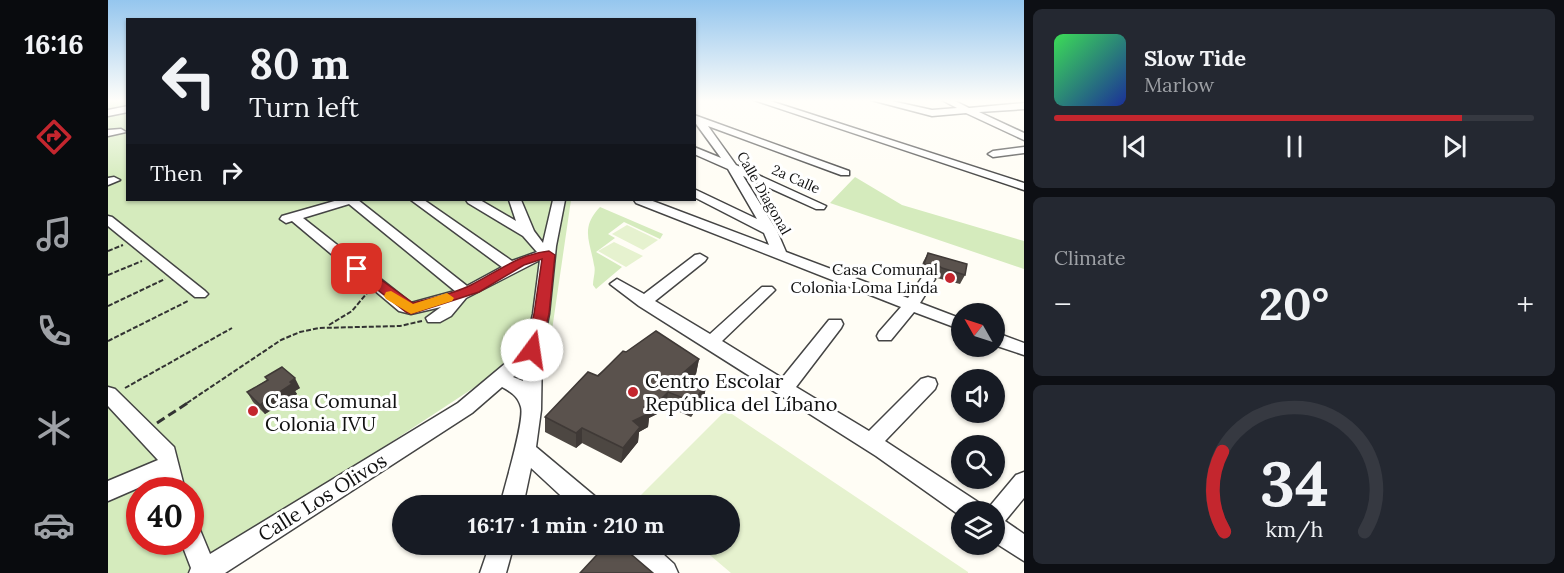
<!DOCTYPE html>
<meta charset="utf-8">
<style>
:root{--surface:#171b24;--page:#242831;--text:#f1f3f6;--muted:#9ea1a6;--line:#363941;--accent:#c4262e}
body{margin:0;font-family:Lora,serif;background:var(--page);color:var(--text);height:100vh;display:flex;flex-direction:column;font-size:22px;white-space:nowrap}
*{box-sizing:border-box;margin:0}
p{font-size:20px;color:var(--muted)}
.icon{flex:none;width:33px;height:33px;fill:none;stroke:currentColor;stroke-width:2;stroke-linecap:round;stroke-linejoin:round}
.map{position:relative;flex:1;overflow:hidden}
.drawer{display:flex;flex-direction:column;gap:9px;padding:9px;background:#0d0f14;width:540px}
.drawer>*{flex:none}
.guide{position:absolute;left:18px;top:18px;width:570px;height:183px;border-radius:0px;box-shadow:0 2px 4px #0004;background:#171b24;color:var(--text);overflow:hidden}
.needle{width:39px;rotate:309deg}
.buttons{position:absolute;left:843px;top:303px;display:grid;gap:12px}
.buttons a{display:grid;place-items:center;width:54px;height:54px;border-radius:50%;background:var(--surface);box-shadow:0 2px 4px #0004;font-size:30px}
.speed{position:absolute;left:18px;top:477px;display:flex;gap:12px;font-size:30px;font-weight:700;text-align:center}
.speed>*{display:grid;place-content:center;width:78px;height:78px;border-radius:50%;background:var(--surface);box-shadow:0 2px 4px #0004;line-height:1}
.speed .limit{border:9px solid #d22;background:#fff;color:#111}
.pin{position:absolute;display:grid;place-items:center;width:51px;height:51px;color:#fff;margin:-26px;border-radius:12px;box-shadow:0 3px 9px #0006}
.me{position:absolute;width:66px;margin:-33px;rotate:14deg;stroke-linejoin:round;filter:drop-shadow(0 0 4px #0008)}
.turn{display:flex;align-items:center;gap:21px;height:126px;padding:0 24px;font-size:27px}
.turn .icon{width:78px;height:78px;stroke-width:2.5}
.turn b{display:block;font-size:42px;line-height:51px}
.then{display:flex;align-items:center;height:57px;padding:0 24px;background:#0003;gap:12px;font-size:22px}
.big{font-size:45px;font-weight:700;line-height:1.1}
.drawer .widget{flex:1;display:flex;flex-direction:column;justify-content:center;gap:9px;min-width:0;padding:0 21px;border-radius:9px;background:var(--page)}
.drawer .dial{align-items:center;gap:0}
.dial svg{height:156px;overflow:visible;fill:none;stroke:var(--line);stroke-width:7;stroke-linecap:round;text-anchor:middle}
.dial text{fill:var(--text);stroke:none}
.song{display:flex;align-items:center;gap:18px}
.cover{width:72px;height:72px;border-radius:9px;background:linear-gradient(135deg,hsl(130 70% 55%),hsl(230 70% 35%))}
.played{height:6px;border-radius:3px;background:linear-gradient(90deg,var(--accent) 85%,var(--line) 85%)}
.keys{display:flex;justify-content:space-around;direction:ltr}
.heat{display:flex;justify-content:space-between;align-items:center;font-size:33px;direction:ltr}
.trip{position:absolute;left:284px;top:495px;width:348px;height:60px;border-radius:30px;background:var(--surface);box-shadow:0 2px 4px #0004;font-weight:700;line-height:60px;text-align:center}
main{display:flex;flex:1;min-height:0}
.menu{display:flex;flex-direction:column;width:108px;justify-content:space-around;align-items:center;background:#090b0e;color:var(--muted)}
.menu .icon{width:42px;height:42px}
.menu .on{color:var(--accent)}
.menu b{font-size:27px;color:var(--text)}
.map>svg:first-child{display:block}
.green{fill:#d5ebbd;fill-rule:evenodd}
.pitch{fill:#e6f2cf}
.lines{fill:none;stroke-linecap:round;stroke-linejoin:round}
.minor-casing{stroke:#444;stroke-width:3}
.path-far1{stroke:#333;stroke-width:2;stroke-dasharray:5 2;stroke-linecap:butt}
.path{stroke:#333;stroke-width:3;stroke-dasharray:9 4.5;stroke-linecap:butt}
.minor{fill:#fff;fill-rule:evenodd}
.wall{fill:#4d4742}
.shaded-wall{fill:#3f3936}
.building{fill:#5a524d;stroke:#3f3936;stroke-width:1.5}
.route{fill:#c4262e;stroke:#7f191e;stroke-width:1.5}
.slow{fill:#f59e0b}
.poi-dot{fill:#c4262e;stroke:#fff;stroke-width:2}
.labels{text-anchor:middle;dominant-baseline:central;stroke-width:6;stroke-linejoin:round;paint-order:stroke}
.far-street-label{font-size:14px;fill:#111;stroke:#fff}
.poi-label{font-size:16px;fill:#111;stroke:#fff;text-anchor:end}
.near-poi-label{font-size:20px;fill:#111;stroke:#fff;text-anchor:start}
.near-street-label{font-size:20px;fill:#111;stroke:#fff}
</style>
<main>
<nav class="menu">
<b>16:16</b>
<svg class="icon on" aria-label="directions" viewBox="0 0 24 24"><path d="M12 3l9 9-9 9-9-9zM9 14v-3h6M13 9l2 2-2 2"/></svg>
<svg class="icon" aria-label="music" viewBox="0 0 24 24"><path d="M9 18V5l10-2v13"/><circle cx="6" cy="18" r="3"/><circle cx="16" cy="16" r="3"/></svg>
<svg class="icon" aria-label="phone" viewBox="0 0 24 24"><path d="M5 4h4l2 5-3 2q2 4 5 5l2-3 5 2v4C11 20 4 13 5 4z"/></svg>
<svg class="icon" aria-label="climate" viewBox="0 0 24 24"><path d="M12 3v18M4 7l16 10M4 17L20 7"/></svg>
<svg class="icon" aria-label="car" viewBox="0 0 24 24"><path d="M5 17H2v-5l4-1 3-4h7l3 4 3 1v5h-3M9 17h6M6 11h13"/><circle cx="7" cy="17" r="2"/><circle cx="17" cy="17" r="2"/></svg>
</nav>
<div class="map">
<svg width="916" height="573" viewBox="0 0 916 573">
<rect width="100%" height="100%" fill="#fffdf5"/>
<g class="green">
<path d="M0,100H19L20,200H463L443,337L84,573H0ZM32,490H82V542H32Z"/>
<path d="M747,177L794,205L916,241V269L722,203Z"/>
<path d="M492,207L555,234L552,239L516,222L500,234L507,238L488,252L514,267L488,289L485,285C485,278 488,271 486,265C482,241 472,228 492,207Z"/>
</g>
<g class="pitch">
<path d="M519,225L550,240L535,250L504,234Z"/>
<path d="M506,242L535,256L518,267L490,251Z"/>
<path d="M618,410L860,572V573H623L590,545L621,544V506L545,505L533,495Z"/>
</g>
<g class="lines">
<defs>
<g id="minor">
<path d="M646,100H659L916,183V190Z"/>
<path d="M763,100H779L824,110L849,108L834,100H845L861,108L916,103V109L871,112L916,133V140L858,113L824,116Z"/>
<path d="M20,106V112L0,116V110Z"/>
<path d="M586,115L741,171V175H733L600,126L628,165L718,206L716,209H708L635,176L669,231L678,252L800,298L815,276H825L827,279L812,303L854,319V330L806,312L783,340H771L769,336L771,332L793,307L528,203L526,200H542L661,245L656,233L586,197V189L649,219L620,169L586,154V147L613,158L586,121Z"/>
<path d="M0,130L13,129L18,132L0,136Z"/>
<path d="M916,147V153L885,157L880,154L885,151Z"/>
<path d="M6,177L12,180L0,185V178Z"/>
<path d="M230,200H250L359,286L394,267L303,200H316L404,261L429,252L415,236L360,203L358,200H372L408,221L401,200H413L426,231L435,243L445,200H457L448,246L441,314L434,350L433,410L428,447L489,498L492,506H464L423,468L415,506H392C396,488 417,421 413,407C410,396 403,392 394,387L364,413L117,573H81L83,568L73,542H82V522L90,525L102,554L350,403L417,347L425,314L432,260L358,298L343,316L332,322H320L318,318L333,307L303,314L291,311L184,221L178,223L172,219L174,216ZM241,204L347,291L303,303L195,218ZM415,368V381L405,377Z"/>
<path d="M0,216L4,217L97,291L100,294L97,297H87L0,226Z"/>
<path d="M592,254L599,258L597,261L547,301L602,334L654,287H664L667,290L664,293L614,341L674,378L721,320H733L735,324L733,328L688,387L761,431L813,379L820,377L827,379L829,384L827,389L777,441L873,504L876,512H854V517L768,456L531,306L502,284L509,279L536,294L587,255Z"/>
<path d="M886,332L916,343V355L886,345Z"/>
<path d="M0,387L7,389L66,447L77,490H55L53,478L0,501V481L50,460L0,406Z"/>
<path d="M916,472V498L897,521L916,534V561L886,542V512H877L908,475Z"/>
<path d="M382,544H406L398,573H372Z"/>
<path d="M513,544H544L566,564L570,573H539L516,552Z"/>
</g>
</defs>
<use href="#minor" class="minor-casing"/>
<g class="path-far1">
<path d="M0,251L15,245"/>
<path d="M0,275L34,261"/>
<path d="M0,306L57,279"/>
<path d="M221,325L244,311L259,293"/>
<path d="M0,341L80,301"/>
<path d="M17,388L124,328"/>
<path d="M79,403L173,340L192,332L211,328L292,326L314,321"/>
</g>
<path class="path" d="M49,423L81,402"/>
<use href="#minor" class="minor"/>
</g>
<g class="wall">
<path d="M820,253L857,275L852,284L829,278L825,274L812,273L815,262Z"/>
<path d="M518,352L591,359L588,374L585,377L599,382L596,397L583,417L558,406L549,414L541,418L540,427L531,432L530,442L513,463L474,443L468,448L437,432V417Z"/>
<path d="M157,377L192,388L187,391L189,394L157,414L145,402L139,392L159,380Z"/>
</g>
<g class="shaded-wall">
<path d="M591,359L588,374L572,388L575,373Z"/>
<path d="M187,378L192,388L187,391L189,394L157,414L152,405Z"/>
<path d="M599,382L596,397L583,417L586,402Z"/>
<path d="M560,392L558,406L549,414L541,418L540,427L531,432L530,442L513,463L515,448L525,421L536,407Z"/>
<path d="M474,428V443L468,448V433Z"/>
</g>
<g class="building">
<path d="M820,253L859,264L857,275L834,268L830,265L816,264Z"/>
<path d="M548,331L591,359L575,373L599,382L586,402L560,392L552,400L536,407L542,413L525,421L532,427L515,448L474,428L468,433L437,417L480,372L490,376L515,351L518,352Z"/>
<path d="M174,367L187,378L182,382L184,384L152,405L139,392L160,380L157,377Z"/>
<path d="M499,544H511L545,573H472Z"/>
</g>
<linearGradient id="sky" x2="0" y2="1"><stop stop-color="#95c6ee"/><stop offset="0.56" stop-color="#fffefa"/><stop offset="1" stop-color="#fffefa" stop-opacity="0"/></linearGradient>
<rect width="916" height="180" fill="url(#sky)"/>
<path class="route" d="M441,251L447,255L441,314L432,350L430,354H419L417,350L426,314L434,259L416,265L371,292L303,314L298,312L243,269L245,266H254L305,303C324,298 346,294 363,285C389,272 411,254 441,251Z"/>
<path class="slow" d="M283,291L305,304L339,293L346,298L344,301L303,314L278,299L276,296L278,292Z"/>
<g class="poi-dot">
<circle cx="842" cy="278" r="6"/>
<circle cx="525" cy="392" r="6"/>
<circle cx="145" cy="411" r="6"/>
</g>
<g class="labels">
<g class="far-street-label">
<text transform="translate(688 179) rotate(24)">2a Calle</text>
<text transform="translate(656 193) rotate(60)">Calle Diagonal</text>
</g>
<g class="poi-label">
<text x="830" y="269">Casa Comunal<tspan x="830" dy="18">Colonia Loma Linda</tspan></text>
</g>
<g class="near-poi-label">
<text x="537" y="380">Centro Escolar<tspan x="537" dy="23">República del Líbano</tspan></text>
<text x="157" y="400">Casa Comunal<tspan x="157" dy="23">Colonia IVU</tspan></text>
</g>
<g class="near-street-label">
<text transform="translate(214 497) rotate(-32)">Calle Los Olivos</text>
</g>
</g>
</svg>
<div class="buttons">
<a><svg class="needle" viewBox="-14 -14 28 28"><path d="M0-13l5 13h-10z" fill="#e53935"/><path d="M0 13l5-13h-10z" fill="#9ea1a6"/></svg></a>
<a><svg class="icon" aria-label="sound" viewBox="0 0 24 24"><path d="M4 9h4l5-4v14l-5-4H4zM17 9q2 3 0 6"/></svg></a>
<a><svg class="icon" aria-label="search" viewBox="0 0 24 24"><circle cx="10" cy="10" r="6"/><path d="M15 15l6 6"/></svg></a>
<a><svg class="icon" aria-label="layers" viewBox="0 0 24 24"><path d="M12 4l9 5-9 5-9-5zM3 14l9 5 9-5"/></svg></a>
</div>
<div class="speed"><div class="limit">40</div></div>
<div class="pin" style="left:249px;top:269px;background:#d93025"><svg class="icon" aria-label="arrive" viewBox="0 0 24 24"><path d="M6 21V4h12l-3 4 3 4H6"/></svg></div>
<svg class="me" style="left:424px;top:350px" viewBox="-20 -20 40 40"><circle r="19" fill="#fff"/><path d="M0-13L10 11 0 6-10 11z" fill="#c4262e"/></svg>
<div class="trip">16:17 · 1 min · 210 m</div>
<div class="guide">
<div class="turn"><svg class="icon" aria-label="left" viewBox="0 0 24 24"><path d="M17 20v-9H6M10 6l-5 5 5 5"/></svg><div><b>80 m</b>Turn left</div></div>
<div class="then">Then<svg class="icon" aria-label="right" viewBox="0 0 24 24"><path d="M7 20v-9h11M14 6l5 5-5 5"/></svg></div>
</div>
</div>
<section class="drawer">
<div class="widget">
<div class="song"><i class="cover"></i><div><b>Slow Tide</b><p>Marlow</p></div></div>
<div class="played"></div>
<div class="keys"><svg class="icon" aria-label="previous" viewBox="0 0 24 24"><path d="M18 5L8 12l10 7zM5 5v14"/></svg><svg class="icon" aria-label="pause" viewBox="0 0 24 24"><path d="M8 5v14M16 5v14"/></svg><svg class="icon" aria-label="next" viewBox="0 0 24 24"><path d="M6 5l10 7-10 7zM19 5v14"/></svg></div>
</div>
<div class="widget"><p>Climate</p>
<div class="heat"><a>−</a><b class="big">20°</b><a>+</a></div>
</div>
<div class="widget dial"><svg viewBox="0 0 100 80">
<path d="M14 69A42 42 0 1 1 86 69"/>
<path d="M14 69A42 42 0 0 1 13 28" stroke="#c4262e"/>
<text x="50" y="56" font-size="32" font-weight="700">34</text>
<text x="50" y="72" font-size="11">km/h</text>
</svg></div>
</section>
</main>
